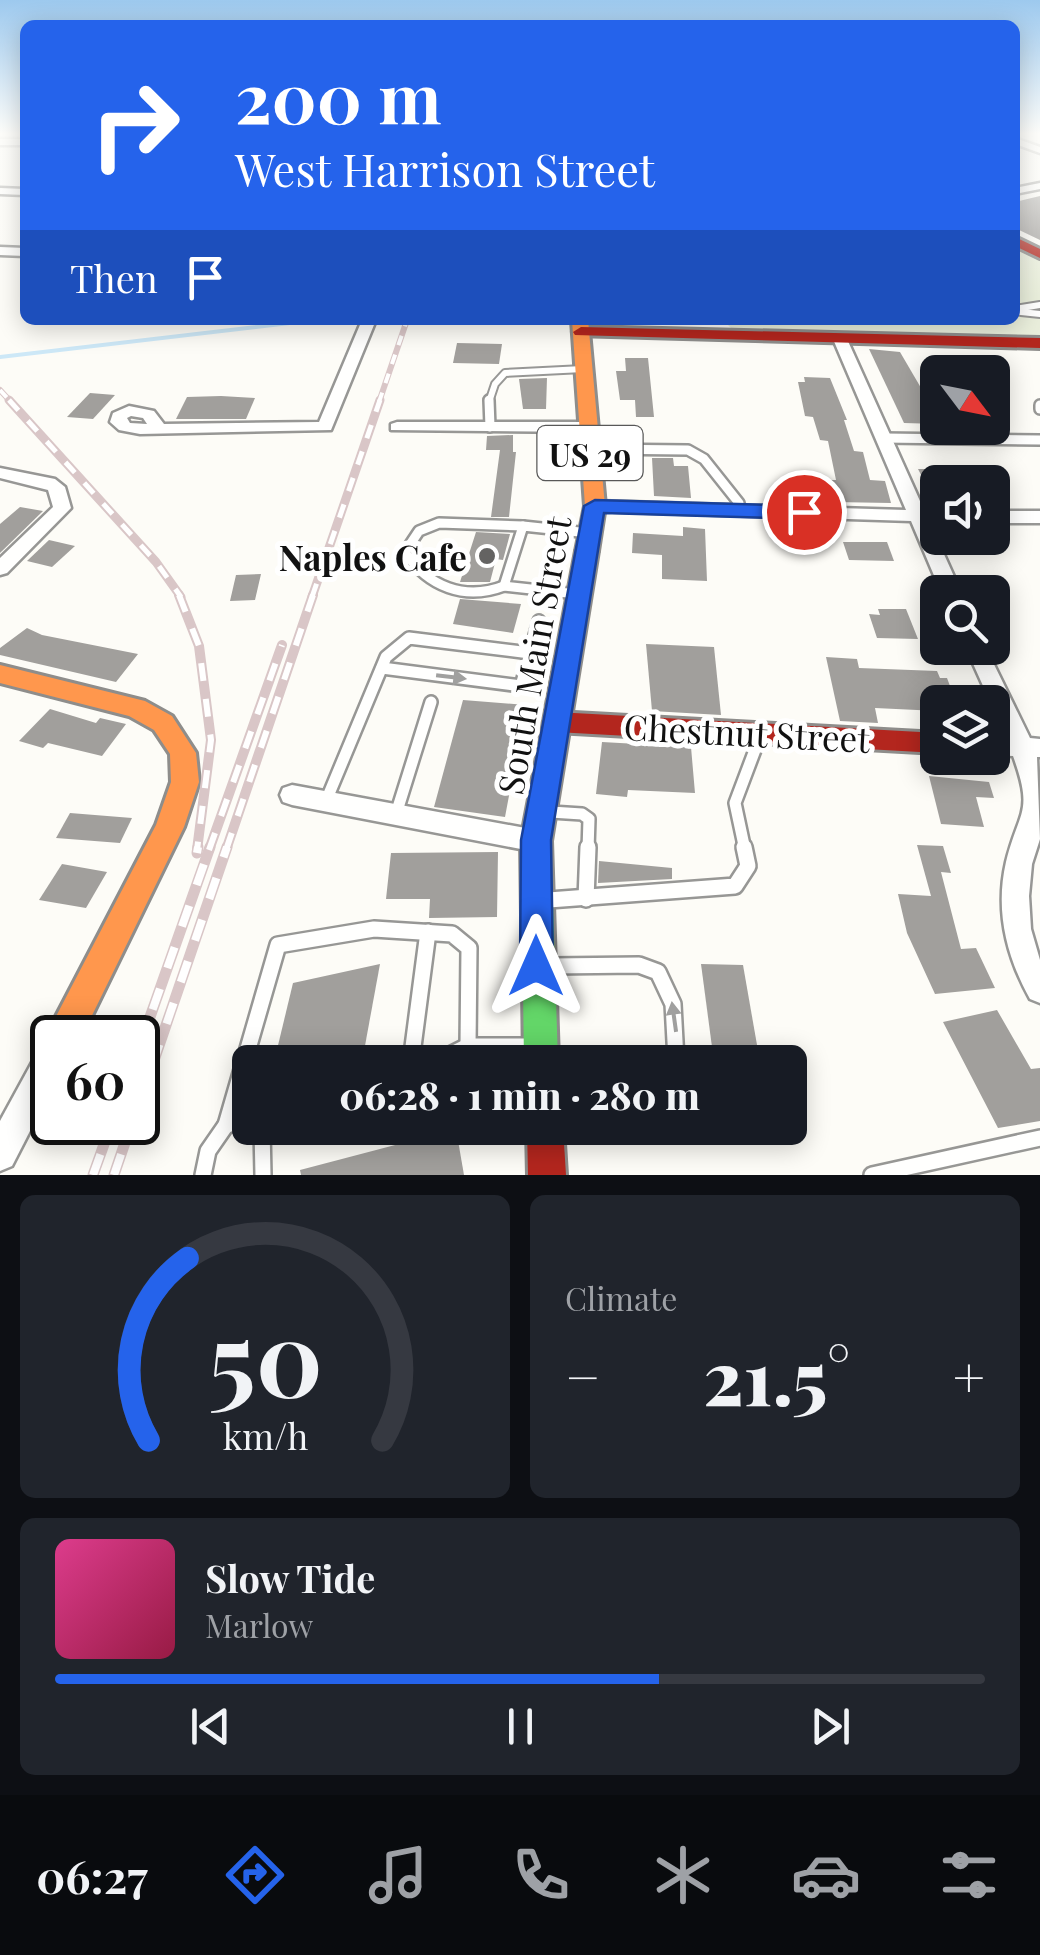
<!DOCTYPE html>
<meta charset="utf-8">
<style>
:root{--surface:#171b24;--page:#20242c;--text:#f1f3f6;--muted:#9ea1a6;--line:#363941;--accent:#2563eb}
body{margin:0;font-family:"Playfair Display",serif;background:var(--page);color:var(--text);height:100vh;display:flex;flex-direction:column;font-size:38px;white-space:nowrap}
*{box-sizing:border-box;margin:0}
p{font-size:32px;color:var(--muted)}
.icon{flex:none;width:55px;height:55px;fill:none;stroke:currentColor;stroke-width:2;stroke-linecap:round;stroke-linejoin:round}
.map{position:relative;height:1175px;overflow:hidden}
.side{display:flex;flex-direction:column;gap:20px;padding:20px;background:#0d0f14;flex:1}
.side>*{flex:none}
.top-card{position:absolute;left:20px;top:20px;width:1000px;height:305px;border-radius:15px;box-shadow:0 5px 25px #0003;background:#2563eb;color:#fff;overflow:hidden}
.needle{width:65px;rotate:122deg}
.tools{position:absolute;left:920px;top:355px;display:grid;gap:20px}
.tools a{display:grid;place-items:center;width:90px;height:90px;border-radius:15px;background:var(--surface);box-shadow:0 5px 25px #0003;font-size:50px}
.speed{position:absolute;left:30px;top:1015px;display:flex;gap:20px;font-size:50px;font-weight:700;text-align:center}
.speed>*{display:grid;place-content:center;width:130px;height:130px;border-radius:50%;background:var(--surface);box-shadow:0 5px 25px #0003;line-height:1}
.speed .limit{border:5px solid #111;border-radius:15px;background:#fff;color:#111}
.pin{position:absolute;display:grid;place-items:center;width:85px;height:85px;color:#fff;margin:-42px;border:5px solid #fff;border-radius:50%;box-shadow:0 2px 10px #0007}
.me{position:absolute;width:110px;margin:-55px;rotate:0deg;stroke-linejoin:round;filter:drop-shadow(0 0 8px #0008)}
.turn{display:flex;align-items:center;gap:35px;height:210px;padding:0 50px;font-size:45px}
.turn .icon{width:130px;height:130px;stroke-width:2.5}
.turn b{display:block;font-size:70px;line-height:85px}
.then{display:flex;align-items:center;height:95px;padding:0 50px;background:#0003;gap:20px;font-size:38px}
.big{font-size:75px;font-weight:800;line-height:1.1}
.side .card{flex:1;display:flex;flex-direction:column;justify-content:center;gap:15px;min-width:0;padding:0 35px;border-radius:15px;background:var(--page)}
.side .dial{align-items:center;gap:0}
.dial svg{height:260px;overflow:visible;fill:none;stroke:var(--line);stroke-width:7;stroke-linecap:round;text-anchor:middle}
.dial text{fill:var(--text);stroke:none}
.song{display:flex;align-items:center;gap:30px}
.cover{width:120px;height:120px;border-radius:15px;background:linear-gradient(135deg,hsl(330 70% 55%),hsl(340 70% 35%))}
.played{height:10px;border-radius:5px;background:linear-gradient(90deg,var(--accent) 65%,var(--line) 65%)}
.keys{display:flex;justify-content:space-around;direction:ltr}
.heat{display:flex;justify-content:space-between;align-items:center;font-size:55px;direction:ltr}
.side .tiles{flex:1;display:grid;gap:20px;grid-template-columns:1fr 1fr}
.card:last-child{grid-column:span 2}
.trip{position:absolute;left:232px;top:1045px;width:575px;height:100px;border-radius:15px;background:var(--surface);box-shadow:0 5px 25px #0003;font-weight:800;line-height:100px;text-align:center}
.menu{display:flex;height:160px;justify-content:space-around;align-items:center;background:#090b0e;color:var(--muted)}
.menu .icon{width:70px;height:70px}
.menu .selected{color:var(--accent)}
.menu b{font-size:45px;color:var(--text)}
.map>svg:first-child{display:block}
.cemetery{fill:#e9eedb}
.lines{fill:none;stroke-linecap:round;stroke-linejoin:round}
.stream{stroke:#cde8f7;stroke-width:4}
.building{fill:#a19f9c}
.lane-far3-casing{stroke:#979795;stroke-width:10}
.lane-far2-casing{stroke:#979795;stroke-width:14}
.lane-far1-casing{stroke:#979795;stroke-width:16}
.lane-casing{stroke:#979795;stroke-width:20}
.street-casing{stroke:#979795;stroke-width:5}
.fast-casing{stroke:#8e8d8b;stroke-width:6}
.slow-casing{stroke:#8e8d8b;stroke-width:6}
.jam-casing{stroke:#8e8d8b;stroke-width:6}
.lane-far3{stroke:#fffffe;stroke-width:6}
.lane-far2{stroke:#fffffe;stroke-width:9}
.lane-far1{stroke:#fffffe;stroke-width:11}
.lane{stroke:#fffffe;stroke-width:15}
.street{fill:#fffffe;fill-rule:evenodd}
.fast{fill:#63d668;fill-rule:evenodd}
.slow{fill:#ff974d;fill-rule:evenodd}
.jam{fill:#b3261e;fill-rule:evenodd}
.rail-far3-casing{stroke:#d9c6c7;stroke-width:6}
.rail-far2-casing{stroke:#d9c6c7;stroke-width:9}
.rail-far1-casing{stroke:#d9c6c7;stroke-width:10}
.rail-casing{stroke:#d9c6c7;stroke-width:11}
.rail-far3{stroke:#fff;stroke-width:4;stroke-dasharray:10;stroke-linecap:butt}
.rail-far2{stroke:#fff;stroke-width:5;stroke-dasharray:14;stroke-linecap:butt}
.rail-far1{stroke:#fff;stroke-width:6;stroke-dasharray:18;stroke-linecap:butt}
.rail{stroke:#fff;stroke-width:8;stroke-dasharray:22;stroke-linecap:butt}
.oneway{fill:#a0a09f}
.route{fill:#2563eb;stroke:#184099;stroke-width:2.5}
.poi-dot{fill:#646362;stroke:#fff;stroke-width:4}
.labels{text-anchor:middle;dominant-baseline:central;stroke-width:10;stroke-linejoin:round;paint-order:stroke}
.shield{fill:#fff;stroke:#585858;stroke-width:2.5}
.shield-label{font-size:32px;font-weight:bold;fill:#111}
.poi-label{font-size:35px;font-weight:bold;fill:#111;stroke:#fff;text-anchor:end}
.street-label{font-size:35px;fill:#111;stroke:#fff}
</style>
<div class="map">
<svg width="1040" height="1175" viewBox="0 0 1040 1175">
<rect width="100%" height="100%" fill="#fdfcf7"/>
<path class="cemetery" d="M1015,247L1040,260V339L735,332L723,320H1015Z"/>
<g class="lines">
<path class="stream" d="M0,357L315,320"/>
</g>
<g class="building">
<path d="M1040,196V240L1015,228V202Z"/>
<path d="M457,343L502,344L499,364L453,363Z"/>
<path d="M869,349L900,352L938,417V424L904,423Z"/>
<path d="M625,358H648L654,417H636L635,400H620L616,371H626Z"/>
<path d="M804,377L830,378L847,420H844L854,451L863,452L870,480L885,481L891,503L834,502L827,480H836L828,441L820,440L813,417L805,416L798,382H805Z"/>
<path d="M547,378L546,409H523L519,379Z"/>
<path d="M90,393L115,395L93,419L67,417Z"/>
<path d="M187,397L221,396L255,398L246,419H176Z"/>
<path d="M513,435V452H516L509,517H491L500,450H486L487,436Z"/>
<path d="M652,458H673L674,466H688L691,498L654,496Z"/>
<path d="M933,465L970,470V482H938L937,506L918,469H935Z"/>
<path d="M20,507L43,511L0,553V524Z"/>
<path d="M683,527L705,529L707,581L662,579V555L632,553L633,533L683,536Z"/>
<path d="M476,532L510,534L503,560L496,559L490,582H460Z"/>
<path d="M49,540L75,546L52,567L27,561Z"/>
<path d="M843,542H887L894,561L849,560Z"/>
<path d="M261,574L255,600L230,601L236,575Z"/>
<path d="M460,599L521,604L513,633L453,624Z"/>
<path d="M878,609H906L918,639L877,638L869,614L880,615Z"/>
<path d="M27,628L42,635L138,654L116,682L0,655V648Z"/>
<path d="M646,644L714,647L721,715L652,711Z"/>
<path d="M826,657L857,659L859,668L937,671L940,678H947L956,702H938V711L875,708L878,723L840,721Z"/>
<path d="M463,700L526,705L505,817L434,807Z"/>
<path d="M50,709L96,723L100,718L126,724L102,756L48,743L43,748L19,741Z"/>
<path d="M602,742L691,747L695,793L628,790L627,797L596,794Z"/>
<path d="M929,776L989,782L994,798L976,797L984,827L941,824Z"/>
<path d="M70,813L132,818L120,843L56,838Z"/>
<path d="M917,845L943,846L951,873L941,872L961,949L976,948L995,988L935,994L907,933L898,894L931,896Z"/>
<path d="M498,852L497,917L429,918L430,899H386L391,853Z"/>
<path d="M599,861L672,868V879L598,883Z"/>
<path d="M62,864L107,872L86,908L39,900Z"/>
<path d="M380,964L362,1062H274L293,983Z"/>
<path d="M701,964L743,965L760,1062H714Z"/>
<path d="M997,1010L1031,1069L1040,1068V1121L998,1128L943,1022Z"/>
<path d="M456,1129L464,1175H301L300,1170Z"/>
</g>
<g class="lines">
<defs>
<g id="lane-far3">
<path d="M1015,309L1040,305"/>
<path d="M1021,312L1040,314"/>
<path d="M489,402L495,384L505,373L583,369"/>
</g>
<g id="lane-far2">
<path d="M489,400L490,427"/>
<path d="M1040,405V409"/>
<path d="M883,438L1040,440"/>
<path d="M595,449L688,450L704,459L739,503L740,511"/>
<path d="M504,586C465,601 428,587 405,552L419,531L439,523L523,526"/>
<path d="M577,594L504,586L523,526L589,533"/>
</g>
<g id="lane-far1">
<path d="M382,668L521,686L539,621"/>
<path d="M326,801L386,657L409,638L530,653"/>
<path d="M551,812L582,814L589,819L588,850"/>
<path d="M396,814L431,702"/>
<path d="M745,850L735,803L761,734"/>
</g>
<g id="lane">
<path d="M586,899L588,847"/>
<path d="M549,900L735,886L748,866L744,847"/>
<path d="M552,966L639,965L658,972L673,1004L676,1060L672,1062"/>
<path d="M411,1062L428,932"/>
<path d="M436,1062L468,1046H529"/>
<path d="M250,1120L226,1125L278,945L374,929L452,934L469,948L468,1046"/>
<path d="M262,1128L263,1175"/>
<path d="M203,1175L208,1151L226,1125"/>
<path d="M872,1175L1040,1138"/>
</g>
<g id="street">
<path d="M1015,138L1040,147V153L1015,144Z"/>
<rect x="0" y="139" width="25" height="6"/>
<path d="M1040,183V189L1015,194V188Z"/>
<path d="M0,188L25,189V195L0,194Z"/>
<path d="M0,247L25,248V256L0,255Z"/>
<path d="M362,320H376L331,430L140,434L119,430L110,422L113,413L129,406L154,411L164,424L319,422ZM131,416L143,418L147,424L130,423L127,418Z"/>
<path d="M840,335L847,339L924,510H938V521H929L961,592H941L911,521L595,511L586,506L595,501L906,510L833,339Z"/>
<path d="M397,422H587L595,427L587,432L391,430V424Z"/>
<path d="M0,468L55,479L65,487L71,508L7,573L0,575V558L53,507L48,490L0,478Z"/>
<rect x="992" y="511" width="48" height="12"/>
<path d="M966,648H986L1030,738L1040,739V757H1037L1040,839L1032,864L1029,896L1031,929L1040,960V1003L1030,999C1006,956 995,910 1006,862C1019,809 1034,814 1013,756L992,755V737H1006Z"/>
<path d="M292,785L536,830L545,833L549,841L545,849L536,852L292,805L283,802L280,795L283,788Z"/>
<path d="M52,1042V1088L12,1166L0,1171V1121L41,1046Z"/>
</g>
<path id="fast" d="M587,544L598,551L551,841L558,1062H524L521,841L576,551Z"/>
<g id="slow">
<path d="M572,320H588L605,506L598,551L587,558L576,551L585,506Z"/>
<path d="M0,665L145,701L172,716L196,753L199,782L184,827L81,1038H52V1051L46,1038L51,1026L156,825L171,782L170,754L154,730L129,716L0,683Z"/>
</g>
<g id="jam">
<path d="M1015,237L1040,249V258L1015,246Z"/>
<path d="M581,327L1040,338V348L575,335L573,332Z"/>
<path d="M556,712L938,733V753L556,732L547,729L543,722L547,715Z"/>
<path d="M527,1128H563L566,1175H528Z"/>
</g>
</defs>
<use href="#lane-far3" class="lane-far3-casing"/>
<use href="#lane-far2" class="lane-far2-casing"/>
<use href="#lane-far1" class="lane-far1-casing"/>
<use href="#lane" class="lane-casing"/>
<use href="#street" class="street-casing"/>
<use href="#fast" class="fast-casing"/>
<use href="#slow" class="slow-casing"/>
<use href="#jam" class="jam-casing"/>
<use href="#lane-far3" class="lane-far3"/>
<use href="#lane-far2" class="lane-far2"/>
<use href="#lane-far1" class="lane-far1"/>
<use href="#lane" class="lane"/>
<use href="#street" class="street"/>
<use href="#fast" class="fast"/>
<use href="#slow" class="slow"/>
<use href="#jam" class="jam"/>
<defs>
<g id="rail-far3">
<path d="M0,390L11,402"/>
<path d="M379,402L407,320"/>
</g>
<g id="rail-far2">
<path d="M9,400L156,562L181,597"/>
<path d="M312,597L380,400"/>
</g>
<g id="rail-far1">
<path d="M179,595L199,646L211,740L197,850"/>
<path d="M209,850L282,645"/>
<path d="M226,850L313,595"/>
</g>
<g id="rail">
<path d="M197,853L198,847"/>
<path d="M138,1051L210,847"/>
<path d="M138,1107L227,847"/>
<path d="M93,1175L112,1122"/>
<path d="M114,1175L132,1122"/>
</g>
</defs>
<use href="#rail-far3" class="rail-far3-casing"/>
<use href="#rail-far2" class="rail-far2-casing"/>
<use href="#rail-far1" class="rail-far1-casing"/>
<use href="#rail" class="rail-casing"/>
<use href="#rail-far3" class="rail-far3"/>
<use href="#rail-far2" class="rail-far2"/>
<use href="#rail-far1" class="rail-far1"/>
<use href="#rail" class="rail"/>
</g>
<defs><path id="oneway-solid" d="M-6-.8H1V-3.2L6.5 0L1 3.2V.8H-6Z" transform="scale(2.5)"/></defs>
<g class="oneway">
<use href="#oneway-solid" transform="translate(451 677) rotate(7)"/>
<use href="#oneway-solid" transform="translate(674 1017) rotate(-98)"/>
</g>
<linearGradient id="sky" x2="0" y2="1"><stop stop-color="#9dc9ee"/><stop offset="0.45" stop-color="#fefefb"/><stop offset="1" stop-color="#fefefb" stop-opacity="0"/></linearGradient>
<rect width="1040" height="297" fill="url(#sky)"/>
<path class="route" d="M595,500L804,506L815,512L804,519L604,513L551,840L553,966L548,977L536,982L525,977L520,966L521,840L584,506Z"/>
<circle class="poi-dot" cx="487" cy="556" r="10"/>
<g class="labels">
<rect class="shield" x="537.5" y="426" width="105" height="54" rx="8"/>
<g class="shield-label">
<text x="590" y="453">US 29</text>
</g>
<g class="poi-label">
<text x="467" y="556">Naples Cafe</text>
</g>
<g class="street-label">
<text transform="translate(533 655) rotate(-80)">South Main Street</text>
<text transform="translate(747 732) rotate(3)">Chestnut Street</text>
</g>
</g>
</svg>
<div class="tools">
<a><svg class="needle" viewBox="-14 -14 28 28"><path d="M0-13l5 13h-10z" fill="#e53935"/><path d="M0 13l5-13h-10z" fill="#9ea1a6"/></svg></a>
<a><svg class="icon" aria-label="sound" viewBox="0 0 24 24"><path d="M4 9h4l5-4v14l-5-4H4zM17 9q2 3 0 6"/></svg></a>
<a><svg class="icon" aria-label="search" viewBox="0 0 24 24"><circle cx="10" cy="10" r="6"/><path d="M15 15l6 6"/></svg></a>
<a><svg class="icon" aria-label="layers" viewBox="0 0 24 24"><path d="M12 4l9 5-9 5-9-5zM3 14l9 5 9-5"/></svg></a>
</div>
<div class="speed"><div class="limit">60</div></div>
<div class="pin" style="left:804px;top:512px;background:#d93025"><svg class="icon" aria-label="arrive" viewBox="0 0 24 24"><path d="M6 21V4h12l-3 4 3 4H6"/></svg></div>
<svg class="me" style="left:536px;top:966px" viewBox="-20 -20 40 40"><path d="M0-17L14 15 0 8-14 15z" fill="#2563eb" stroke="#fff" stroke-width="4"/></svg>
<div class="trip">06:28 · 1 min · 280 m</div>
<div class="top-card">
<div class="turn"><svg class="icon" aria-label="right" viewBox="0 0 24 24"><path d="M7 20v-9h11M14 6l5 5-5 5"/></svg><div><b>200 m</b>West Harrison Street</div></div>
<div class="then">Then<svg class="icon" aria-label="arrive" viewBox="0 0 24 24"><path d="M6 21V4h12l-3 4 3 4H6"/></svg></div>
</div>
</div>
<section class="side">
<div class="tiles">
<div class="card dial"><svg viewBox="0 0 100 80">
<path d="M14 69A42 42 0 1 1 86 69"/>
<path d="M14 69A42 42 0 0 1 26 13" stroke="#2563eb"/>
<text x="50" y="56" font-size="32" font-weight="700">50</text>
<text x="50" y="72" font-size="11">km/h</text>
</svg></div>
<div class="card"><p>Climate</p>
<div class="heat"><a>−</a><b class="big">21.5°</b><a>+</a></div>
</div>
<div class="card">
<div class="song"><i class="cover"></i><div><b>Slow Tide</b><p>Marlow</p></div></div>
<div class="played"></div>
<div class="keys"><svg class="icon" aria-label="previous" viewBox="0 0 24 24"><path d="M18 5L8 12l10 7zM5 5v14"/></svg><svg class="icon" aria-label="pause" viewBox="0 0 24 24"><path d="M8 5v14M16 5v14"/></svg><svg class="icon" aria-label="next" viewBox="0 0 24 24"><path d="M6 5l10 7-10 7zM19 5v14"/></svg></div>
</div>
</div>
</section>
<nav class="menu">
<b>06:27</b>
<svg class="icon selected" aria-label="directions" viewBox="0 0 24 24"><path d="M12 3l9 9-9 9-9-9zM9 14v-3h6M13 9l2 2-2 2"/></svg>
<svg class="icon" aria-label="music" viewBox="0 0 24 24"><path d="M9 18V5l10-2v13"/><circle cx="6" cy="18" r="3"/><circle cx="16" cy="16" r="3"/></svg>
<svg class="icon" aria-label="phone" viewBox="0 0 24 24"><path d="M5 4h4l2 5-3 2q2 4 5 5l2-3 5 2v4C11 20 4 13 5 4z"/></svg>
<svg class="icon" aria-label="climate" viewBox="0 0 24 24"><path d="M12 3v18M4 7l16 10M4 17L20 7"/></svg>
<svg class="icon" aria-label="car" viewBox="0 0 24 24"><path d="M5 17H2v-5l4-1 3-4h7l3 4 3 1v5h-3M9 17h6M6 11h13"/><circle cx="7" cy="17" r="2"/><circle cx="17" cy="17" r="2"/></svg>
<svg class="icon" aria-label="filters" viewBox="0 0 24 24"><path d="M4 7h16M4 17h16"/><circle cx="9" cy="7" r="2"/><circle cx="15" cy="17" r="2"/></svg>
</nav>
